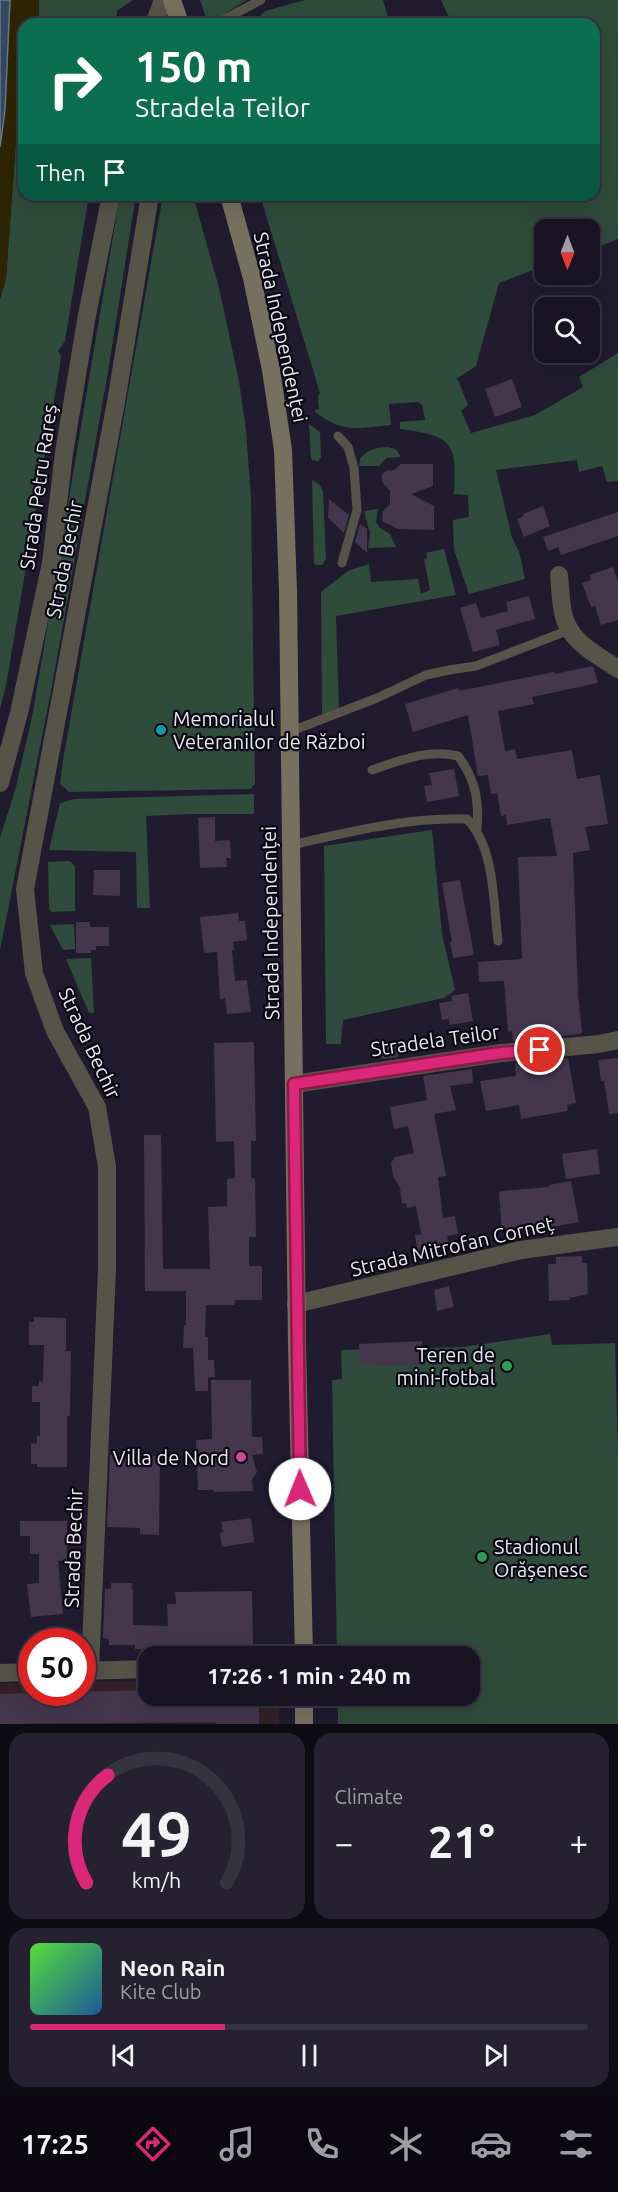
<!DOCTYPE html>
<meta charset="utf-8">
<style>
:root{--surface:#181423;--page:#252130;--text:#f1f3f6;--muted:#9f9ea6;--line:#363341;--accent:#db2777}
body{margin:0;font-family:Ubuntu,sans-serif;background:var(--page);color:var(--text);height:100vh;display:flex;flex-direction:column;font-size:22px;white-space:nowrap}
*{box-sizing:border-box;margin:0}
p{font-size:20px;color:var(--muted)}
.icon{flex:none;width:33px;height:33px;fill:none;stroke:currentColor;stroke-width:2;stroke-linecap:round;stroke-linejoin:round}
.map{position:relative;height:1724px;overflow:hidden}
.drawer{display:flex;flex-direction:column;gap:9px;padding:9px;background:#0d0b13;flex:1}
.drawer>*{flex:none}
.guide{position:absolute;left:18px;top:18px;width:582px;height:183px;border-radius:18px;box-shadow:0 6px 24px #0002,0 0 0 2px var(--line);background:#0b6e4f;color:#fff;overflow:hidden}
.needle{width:39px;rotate:180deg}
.buttons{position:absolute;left:534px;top:219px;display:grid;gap:12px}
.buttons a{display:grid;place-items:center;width:66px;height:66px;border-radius:12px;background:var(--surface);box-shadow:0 6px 24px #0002,0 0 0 2px var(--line);font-size:30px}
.speed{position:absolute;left:18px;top:1628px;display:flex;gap:12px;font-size:30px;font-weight:700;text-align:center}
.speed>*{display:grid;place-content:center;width:78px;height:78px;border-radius:50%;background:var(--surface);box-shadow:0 6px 24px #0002,0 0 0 2px var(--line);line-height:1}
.speed .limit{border:9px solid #d22;background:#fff;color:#111}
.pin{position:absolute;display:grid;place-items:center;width:51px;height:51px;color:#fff;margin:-26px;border:3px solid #fff;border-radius:50%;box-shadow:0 2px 6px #0007}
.me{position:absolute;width:66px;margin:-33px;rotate:359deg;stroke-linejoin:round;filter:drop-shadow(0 0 4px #0008)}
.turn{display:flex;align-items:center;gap:21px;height:126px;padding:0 18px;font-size:27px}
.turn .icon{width:78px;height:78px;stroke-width:2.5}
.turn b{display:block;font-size:42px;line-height:51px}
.then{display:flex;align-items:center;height:57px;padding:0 18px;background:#0003;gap:12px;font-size:22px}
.big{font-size:45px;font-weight:700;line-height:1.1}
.drawer .card{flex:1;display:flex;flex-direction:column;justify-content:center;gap:9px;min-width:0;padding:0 21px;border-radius:18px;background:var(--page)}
.drawer .dial{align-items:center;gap:0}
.dial svg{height:156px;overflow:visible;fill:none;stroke:var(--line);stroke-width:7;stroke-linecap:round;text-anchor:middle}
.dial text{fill:var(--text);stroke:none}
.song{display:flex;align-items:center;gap:18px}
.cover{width:72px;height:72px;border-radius:9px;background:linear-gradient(135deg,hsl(110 70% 55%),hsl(210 70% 35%))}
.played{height:6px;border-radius:3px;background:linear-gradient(90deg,var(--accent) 35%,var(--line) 35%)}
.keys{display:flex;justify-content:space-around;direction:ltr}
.heat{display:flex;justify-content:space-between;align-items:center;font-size:33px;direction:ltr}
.drawer .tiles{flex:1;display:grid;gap:9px;grid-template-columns:1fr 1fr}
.card:last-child{grid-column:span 2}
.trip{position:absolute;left:138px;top:1646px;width:342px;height:60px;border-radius:18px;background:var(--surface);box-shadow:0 6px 24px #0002,0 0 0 2px var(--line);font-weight:700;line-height:60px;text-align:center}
.dock{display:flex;height:96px;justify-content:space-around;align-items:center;background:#0a080e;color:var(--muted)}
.dock .icon{width:42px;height:42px}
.dock .selected{color:var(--accent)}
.dock b{font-size:27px;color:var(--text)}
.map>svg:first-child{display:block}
.commercial{fill:#322026}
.green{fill:#2f4b3b}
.sand{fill:#2e2504}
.water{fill:#34485f;stroke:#6b788c;stroke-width:1.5}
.building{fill:#45364e}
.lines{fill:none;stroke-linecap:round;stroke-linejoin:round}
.service{stroke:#565348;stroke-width:9}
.minor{stroke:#565348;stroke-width:18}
.secondary{stroke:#76705f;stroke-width:18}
.route-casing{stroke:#8e194d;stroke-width:15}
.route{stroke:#db2777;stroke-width:10}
.culture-dot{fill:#0f9aa8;stroke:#090710;stroke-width:2}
.leisure-dot{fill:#2e9e5b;stroke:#090710;stroke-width:2}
.hotel-dot{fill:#d1479c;stroke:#090710;stroke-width:2}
.labels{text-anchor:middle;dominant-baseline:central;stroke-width:4.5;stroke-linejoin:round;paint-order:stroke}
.street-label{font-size:20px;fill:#eae8f6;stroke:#090710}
.poi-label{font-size:20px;fill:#eae8f6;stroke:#090710;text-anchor:start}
</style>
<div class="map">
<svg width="618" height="1724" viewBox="0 0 618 1724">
<rect width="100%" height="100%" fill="#201b2f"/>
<path class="commercial" d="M83,1682H148V1695H279V1724H0V1683H31L32,1692H82Z"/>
<g class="green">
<path d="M39,0H133L117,11L116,24H39Z"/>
<path d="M200,0H247L208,24Z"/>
<path d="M305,0H383L390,24H252L265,11Z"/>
<path d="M441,0H618V239L590,250V230H544V266L499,283L476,366L456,379L458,380L468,405L461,411L471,433L535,415L583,387L579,377L618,353V481L607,482L602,466L579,472L577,460L496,470L512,538L519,551L525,579L469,594L454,550L453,520L469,517L468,495L454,494C457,442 453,436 400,429V422L425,420L422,405L418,402L389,404L391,425C357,428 344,434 315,412V410L319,409L318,397L320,393L260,195H594V24H452Z"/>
<path d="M24,81V195H89L65,341L58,351L61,356L60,365L6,686L0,709V299L6,279L20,85Z"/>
<path d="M120,195H136L108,372L52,686L0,950V838L16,787L33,712Z"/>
<path d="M163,195H193L219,288L239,381L246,430L251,499L255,784L250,789L69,792L60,784L63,760Z"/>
<path d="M309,424L320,432L321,457L318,461L312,460L311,457Z"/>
<path d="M388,447L396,449L401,457L386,458L379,466H359L360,459C367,450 377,447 388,447Z"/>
<path d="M312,480L319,484L323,491L326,559L322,565H316L314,563Z"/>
<path d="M378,509L376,522L380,528L390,534L396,547L368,548L370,533L364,511Z"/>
<path d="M444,549L456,595L336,616L339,712L322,714L321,592L348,571L369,564L371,582L418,579L421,594L430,590L424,559L427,558L426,553Z"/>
<path d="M254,794V814H192L146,816L150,908H137L136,852L49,850L60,803L74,799Z"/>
<path d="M432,830L442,934L455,990L444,998L343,1020L341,1044H326L324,846Z"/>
<path d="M70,861L75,866V911L51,912L49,909L48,862Z"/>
<path d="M74,924L75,949L63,950L50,925Z"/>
<path d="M91,958L94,1013H89L66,959Z"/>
<path d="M550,1334L552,1345L615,1343L618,1457V1724H338V1695H470V1656H337L332,1380L342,1379L341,1350L463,1347Z"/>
</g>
<path class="sand" d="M10,0H39V24H24V81L20,85L6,279L0,299V147L5,110Z"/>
<path class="water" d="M0,0H10L5,110L0,147Z"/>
<g class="building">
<path d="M512,379L522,407L495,417L485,389Z"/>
<path d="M401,464H433V486L411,494L434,506V530L398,529L382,521L383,511L390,504V491L382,482V475L386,471L394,470Z"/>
<path d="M329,499L349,515L344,533L328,518Z"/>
<path d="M543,506L550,526L524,537L517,519L524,516L523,514Z"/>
<path d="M618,512V536L561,555L558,547L548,551L543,537Z"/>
<path d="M360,524L367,529V553L355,542Z"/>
<path d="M613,567L618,582V620L601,625L595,606L591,607L582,583L591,580L590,575Z"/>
<path d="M529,596L535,619L496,630L500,645L473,652L460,608L476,603L481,618L508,611L506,602Z"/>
<path d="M593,666L598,683L532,697L534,704L498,711L505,751L515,749L517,759L572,750L577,779L600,775L608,824L585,827L590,850L573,853L578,995L582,1032L580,1034L513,1041L512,1031L508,1032L504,981L479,982L478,962L522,959L518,857L557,856L550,818L507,825L506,815L501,816L497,793L491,794L488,775L478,776L468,715L413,732L405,704L458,688L459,691L554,672V674Z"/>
<path d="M454,769L459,796L427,802L424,786L432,785L429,773Z"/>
<path d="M215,817V841L230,840L231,858H226L227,867L200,868L198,818Z"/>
<path d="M94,870H120V896L93,895Z"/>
<path d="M460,880L474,955L453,958L450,942H452L442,883Z"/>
<path d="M238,913L239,921H245L247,940L233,942L234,950H232L235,981L247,980L251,1012L227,1014L225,998L220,999L217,952L204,953L200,917Z"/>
<path d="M76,922H90V927H109V946H96V950H91V953H76Z"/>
<path d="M468,993L473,1021L450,1025L449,1019L442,1020L439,1003L452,1001L451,996Z"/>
<path d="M254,1042L256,1141H251V1178H255L256,1237H249V1266H262V1300H235L234,1305H206L205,1337H208V1360H214L215,1377H208V1391H195L193,1348H183L184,1325H186V1291H145L144,1135H161L163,1269H210L208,1207L227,1206V1179L235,1178L234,1141L216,1142L214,1043Z"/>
<path d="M396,1042L398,1057L382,1059L379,1044Z"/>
<path d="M568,1058L576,1103L567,1105L568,1111L521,1119L519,1105L486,1111L480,1081L516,1076L515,1063Z"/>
<path d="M618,1058V1113L609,1114L604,1081H601L598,1060Z"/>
<path d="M472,1069L473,1083L450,1086L456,1110L434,1114L446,1176L438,1177L443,1218L455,1216L458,1234L447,1236L449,1245H445V1248L418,1253L415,1235L421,1234L416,1206L407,1208L406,1203L402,1204L400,1188L393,1176L391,1163L395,1157L414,1153L408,1126L394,1129L390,1107L427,1100L423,1076Z"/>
<path d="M597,1149L600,1174L566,1179L562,1154Z"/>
<path d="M571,1181L579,1222L541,1229L502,1231L499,1193L501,1191L549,1187V1185Z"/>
<path d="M582,1256V1263H587L588,1294L570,1298V1300L549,1301L548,1264H556V1257Z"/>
<path d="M449,1286L454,1307L437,1311L434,1290Z"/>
<path d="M34,1317L66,1318V1351H71L70,1416H67V1467H37V1464H31V1443L37,1444V1436H40V1402H32V1386H39V1381L43,1382L44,1345H29V1322H34Z"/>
<path d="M422,1341L423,1365L375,1366V1364L360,1365L359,1344Z"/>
<path d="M211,1380H251L252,1437H262L263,1454L252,1455L257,1472L252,1480L253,1491L214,1492V1490H198L196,1440L212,1439Z"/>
<path d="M110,1455L160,1456L159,1535L140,1534V1528L107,1527Z"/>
<path d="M251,1518L254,1542L222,1547L220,1533L223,1532L221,1522Z"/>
<path d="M20,1521H67V1561H58L63,1614L31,1617L27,1584L39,1583V1554H30V1536H20Z"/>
<path d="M111,1583H132V1590H133V1625L168,1626L167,1604H176L175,1592L252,1591L253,1644L194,1645V1647L161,1650L135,1649V1645H109V1639L103,1638L105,1589H111Z"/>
<path d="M148,1690V1695H259V1724H216V1722L0,1724V1694Z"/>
</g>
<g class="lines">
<g class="service">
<path d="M215,24L261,0"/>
<path d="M338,436L348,447L354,468L357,510L342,563"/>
<path d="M289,732L377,698L426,675L449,670L476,666L569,630"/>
<path d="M372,770C401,760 428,749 458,756C476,780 479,801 477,829"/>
<path d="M291,845C349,832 408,817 467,819C495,848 493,901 498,941"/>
</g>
<g class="minor">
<path d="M154,24L163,0"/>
<path d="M559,575C561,591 560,616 570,630C580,647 602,658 618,669"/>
<path d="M0,783L19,713L51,563L64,453L87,315L111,195"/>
<path d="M294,1084L501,1053L599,1044L618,1040"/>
<path d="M296,1304L521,1250L618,1237"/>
<path d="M90,1670L107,1269V1167L97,1107L55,1031L34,973L25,889L116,402L150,195"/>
<path d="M82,1671L148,1669"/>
<path d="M0,1673L32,1672"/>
</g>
<g class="secondary">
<path d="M172,0L180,24"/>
<path d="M229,195L252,278L271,370L283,450L288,590L297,1345L304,1656"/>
<path d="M304,1724V1695"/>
</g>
</g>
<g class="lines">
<defs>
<path id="route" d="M300,1489L294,1084L501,1053L540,1050"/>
</defs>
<use href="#route" class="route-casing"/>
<use href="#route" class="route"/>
</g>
<circle class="culture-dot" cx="161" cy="730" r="6"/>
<g class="leisure-dot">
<circle cx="507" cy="1366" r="6"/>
<circle cx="482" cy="1557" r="6"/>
</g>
<circle class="hotel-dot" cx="241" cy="1457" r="6"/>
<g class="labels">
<g class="street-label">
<text transform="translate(281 327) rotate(78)">Strada Independenței</text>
<text transform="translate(38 487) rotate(-82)">Strada Petru Rareș</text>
<text transform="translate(64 559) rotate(-79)">Strada Bechir</text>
<text transform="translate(270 923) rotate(-91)">Strada Independenței</text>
<text transform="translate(435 1040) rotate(-8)">Stradela Teilor</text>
<text transform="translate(90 1043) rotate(65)">Strada Bechir</text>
<text transform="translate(452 1246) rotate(-13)">Strada Mitrofan Corneț</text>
<text transform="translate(73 1548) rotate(-88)">Strada Bechir</text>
</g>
<g class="poi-label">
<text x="173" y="718">Memorialul<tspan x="173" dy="23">Veteranilor de Război</tspan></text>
<text x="495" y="1354" text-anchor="end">Teren de<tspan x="495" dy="23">mini-fotbal</tspan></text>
<text x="229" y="1457" text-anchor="end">Villa de Nord</text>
<text x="494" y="1546">Stadionul<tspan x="494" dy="23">Orășenesc</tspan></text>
</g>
</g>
</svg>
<div class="buttons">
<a><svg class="needle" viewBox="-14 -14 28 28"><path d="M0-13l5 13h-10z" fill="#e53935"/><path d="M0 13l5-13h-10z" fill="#9f9ea6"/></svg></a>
<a><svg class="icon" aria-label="search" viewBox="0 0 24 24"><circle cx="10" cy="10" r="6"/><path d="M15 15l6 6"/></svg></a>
</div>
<div class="speed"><div class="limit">50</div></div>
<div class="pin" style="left:540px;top:1050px;background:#d93025"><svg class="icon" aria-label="arrive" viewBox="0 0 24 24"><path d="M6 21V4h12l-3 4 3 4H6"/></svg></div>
<svg class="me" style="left:300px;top:1489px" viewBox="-20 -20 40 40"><circle r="19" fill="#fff"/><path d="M0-13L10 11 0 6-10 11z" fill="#db2777"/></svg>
<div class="trip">17:26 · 1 min · 240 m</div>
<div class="guide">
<div class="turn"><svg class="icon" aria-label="right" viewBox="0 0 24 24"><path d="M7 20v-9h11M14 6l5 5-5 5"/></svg><div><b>150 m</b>Stradela Teilor</div></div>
<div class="then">Then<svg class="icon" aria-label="arrive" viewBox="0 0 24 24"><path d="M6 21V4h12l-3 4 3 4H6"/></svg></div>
</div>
</div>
<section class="drawer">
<div class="tiles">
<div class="card dial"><svg viewBox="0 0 100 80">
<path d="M14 69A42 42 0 1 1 86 69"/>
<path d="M14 69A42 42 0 0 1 25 14" stroke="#db2777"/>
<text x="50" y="56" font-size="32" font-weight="700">49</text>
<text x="50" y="72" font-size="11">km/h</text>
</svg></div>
<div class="card"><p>Climate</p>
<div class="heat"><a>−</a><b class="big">21°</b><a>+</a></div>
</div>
<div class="card">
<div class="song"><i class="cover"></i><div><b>Neon Rain</b><p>Kite Club</p></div></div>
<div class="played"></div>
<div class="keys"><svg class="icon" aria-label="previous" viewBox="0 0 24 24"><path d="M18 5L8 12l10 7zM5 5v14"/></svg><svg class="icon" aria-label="pause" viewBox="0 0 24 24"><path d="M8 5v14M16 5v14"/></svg><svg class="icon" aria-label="next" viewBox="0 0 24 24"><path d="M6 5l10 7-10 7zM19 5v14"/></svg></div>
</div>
</div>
</section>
<nav class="dock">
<b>17:25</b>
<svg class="icon selected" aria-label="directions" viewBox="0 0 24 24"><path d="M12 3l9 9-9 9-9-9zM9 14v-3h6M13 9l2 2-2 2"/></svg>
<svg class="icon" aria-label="music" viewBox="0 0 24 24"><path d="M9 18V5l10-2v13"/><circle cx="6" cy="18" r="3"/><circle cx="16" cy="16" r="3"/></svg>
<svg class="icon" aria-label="phone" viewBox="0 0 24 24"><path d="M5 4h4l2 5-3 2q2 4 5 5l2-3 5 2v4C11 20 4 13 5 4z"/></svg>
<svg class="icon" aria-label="climate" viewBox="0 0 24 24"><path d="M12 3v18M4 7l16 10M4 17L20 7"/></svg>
<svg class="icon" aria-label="car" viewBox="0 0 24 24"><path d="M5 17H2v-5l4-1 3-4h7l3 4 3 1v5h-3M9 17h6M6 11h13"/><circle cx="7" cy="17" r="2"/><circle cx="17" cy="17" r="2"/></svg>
<svg class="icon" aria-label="filters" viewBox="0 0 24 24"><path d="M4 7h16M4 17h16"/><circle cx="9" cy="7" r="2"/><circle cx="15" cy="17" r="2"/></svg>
</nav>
